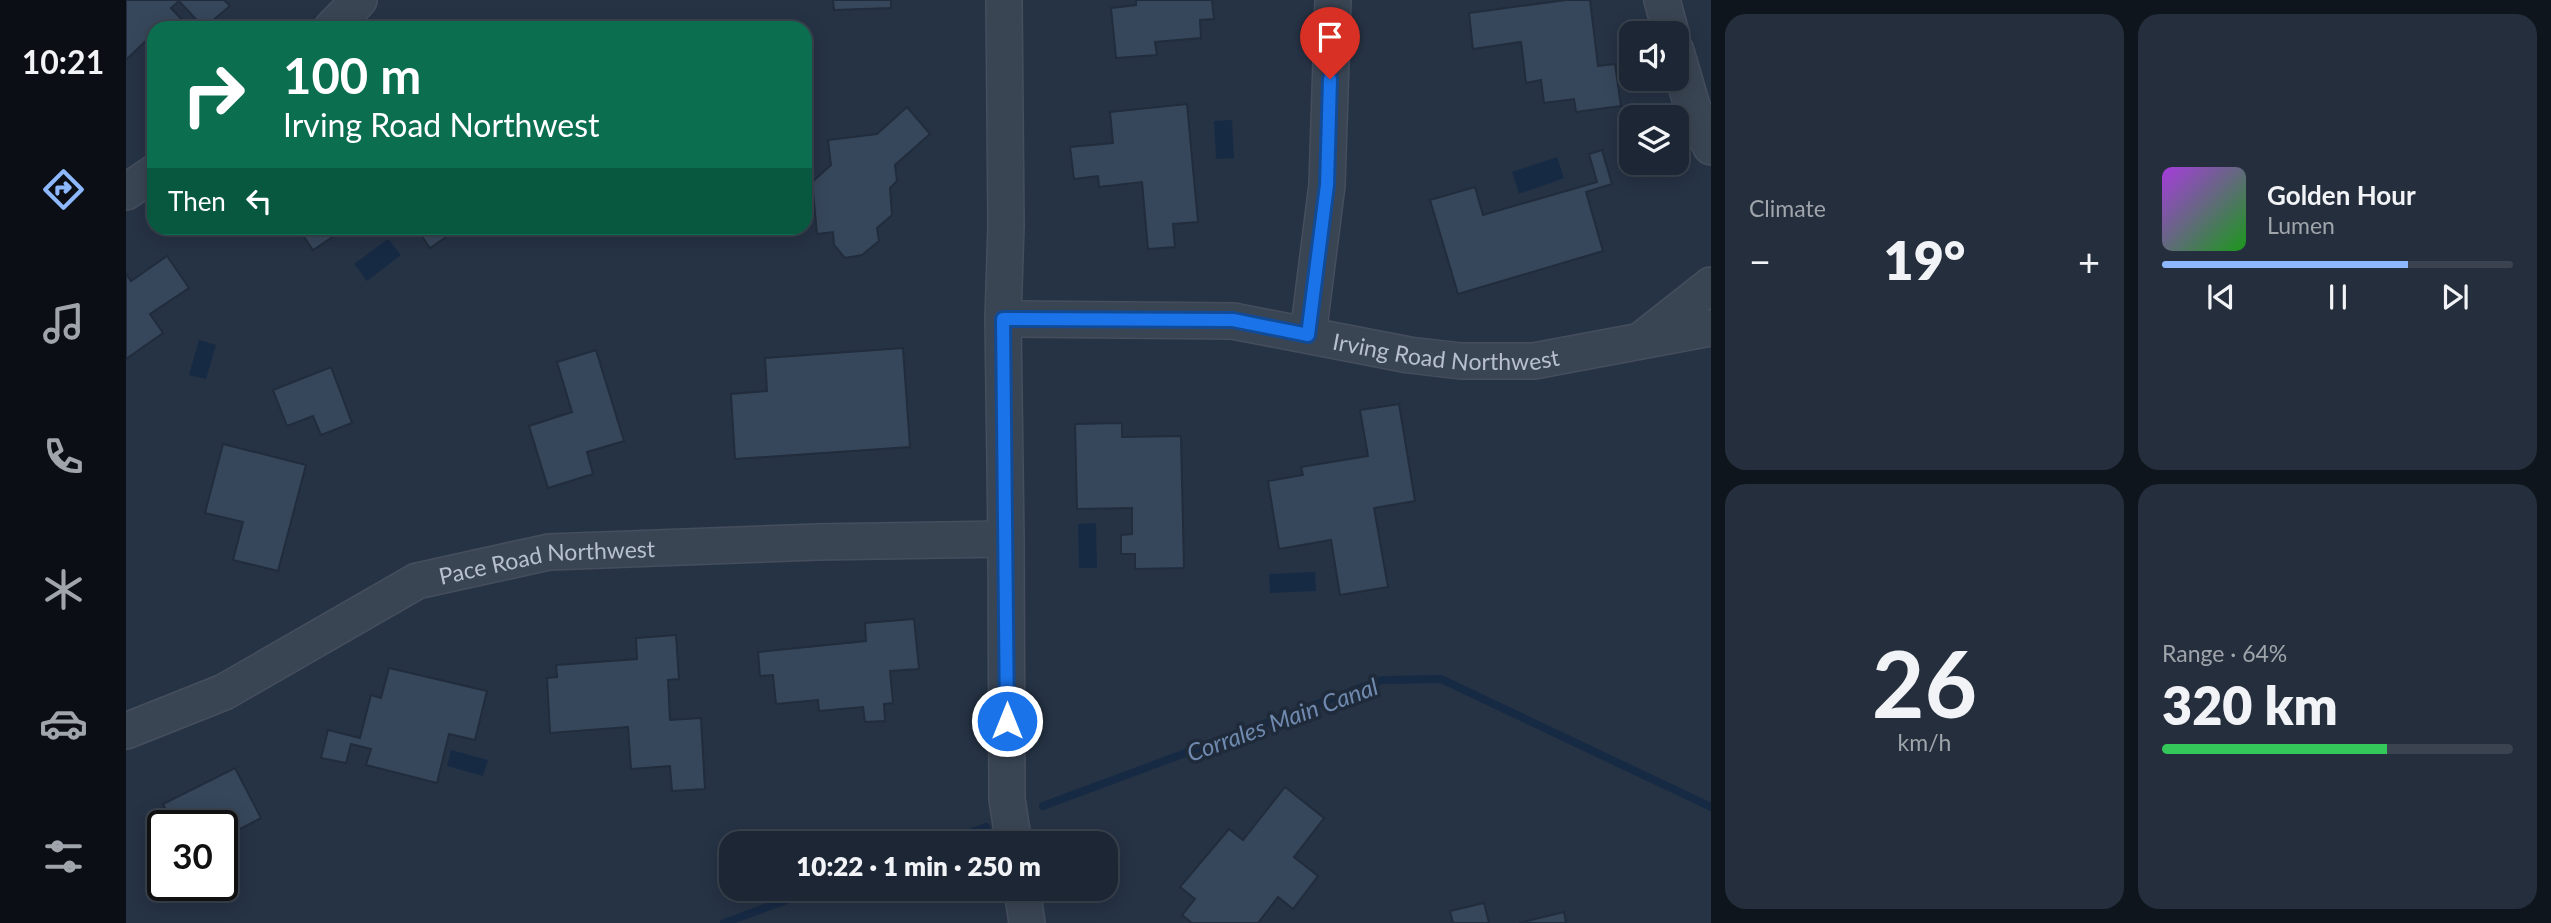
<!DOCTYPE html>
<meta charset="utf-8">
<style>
:root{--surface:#1c2634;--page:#252e3c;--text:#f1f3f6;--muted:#a0a5ac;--line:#3a434f;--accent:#8db8fe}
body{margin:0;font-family:Lato,sans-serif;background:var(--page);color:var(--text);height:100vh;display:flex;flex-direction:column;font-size:26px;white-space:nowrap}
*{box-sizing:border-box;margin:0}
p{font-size:23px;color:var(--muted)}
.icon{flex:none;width:38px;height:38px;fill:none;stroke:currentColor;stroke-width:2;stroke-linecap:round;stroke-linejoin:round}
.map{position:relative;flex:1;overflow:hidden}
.side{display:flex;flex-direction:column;gap:14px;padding:14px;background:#0f151d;width:840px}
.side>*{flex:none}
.guide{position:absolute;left:21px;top:21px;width:665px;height:214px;border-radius:21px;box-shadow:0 4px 18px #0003,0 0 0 2px var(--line);background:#0b6e4f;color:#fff;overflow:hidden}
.tools{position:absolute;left:1493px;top:21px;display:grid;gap:14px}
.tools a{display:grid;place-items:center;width:70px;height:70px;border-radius:14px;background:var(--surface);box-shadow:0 4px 18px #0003,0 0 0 2px var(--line);font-size:35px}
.speed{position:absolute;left:21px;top:810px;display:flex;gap:14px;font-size:35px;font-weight:700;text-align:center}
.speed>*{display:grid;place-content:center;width:91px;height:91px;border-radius:50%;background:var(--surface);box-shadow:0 4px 18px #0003,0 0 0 2px var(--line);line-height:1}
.speed .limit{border:4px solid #111;border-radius:10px;background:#fff;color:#111}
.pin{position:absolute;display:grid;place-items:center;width:60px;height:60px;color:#fff;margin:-72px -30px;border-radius:50% 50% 50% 0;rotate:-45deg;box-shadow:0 0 7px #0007}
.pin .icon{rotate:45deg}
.me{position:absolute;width:77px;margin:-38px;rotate:0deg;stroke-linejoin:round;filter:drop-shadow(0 0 5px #0008)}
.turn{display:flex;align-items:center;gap:24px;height:147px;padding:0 21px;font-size:32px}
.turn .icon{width:91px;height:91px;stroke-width:2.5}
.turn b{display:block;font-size:49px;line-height:60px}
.then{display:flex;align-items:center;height:66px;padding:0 21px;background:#0003;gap:14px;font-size:26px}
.big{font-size:52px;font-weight:800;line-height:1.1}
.side .card{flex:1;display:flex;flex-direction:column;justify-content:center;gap:10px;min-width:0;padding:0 24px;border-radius:21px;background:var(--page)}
.side .dial{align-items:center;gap:0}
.dial b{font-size:91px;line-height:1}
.song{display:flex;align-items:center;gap:21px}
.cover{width:84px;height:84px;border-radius:10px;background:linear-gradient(135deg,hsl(280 70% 55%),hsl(120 70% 35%))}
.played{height:7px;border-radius:4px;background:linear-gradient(90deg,var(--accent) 70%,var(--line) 70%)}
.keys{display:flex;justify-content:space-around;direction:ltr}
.heat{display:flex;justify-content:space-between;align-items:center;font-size:38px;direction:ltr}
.charge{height:10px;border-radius:5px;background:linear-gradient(90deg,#34c759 64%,var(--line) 0)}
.side .tiles{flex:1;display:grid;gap:14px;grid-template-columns:repeat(2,1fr)}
.trip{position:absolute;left:593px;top:831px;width:399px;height:70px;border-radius:21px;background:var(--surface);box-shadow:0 4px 18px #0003,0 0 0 2px var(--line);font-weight:800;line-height:70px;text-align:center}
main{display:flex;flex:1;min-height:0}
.tabs{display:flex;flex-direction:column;width:126px;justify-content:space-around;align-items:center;background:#0b0f15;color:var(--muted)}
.tabs .icon{width:49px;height:49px}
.tabs .on{color:var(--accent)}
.tabs b{font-size:32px;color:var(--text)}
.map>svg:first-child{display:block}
.water{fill:#172a44}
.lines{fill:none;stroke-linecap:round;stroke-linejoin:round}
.stream{stroke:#172a44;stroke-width:8}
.building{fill:#37475b;stroke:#212c3c;stroke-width:2}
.minor-casing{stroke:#444e5d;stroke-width:38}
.minor{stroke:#3a4554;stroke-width:35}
.route-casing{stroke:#114b97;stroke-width:18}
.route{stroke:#1a73e8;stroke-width:12}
.labels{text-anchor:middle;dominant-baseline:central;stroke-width:7;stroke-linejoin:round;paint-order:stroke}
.street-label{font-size:23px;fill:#b8c0ce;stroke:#1f2a3a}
.water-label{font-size:24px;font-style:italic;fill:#6f8aae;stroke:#1f2a3a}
</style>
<main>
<nav class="tabs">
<b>10:21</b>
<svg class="icon on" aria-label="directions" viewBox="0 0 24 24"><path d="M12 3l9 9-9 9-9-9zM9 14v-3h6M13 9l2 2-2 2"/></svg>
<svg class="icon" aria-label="music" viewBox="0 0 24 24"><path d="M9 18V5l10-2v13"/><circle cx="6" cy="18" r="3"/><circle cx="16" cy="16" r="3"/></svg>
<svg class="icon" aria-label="phone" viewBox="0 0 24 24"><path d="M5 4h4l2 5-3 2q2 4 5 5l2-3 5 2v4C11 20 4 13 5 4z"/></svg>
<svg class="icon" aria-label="climate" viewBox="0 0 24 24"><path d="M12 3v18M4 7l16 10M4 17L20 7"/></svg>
<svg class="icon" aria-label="car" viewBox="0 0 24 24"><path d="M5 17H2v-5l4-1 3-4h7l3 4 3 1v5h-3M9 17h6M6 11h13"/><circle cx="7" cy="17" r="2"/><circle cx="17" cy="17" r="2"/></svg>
<svg class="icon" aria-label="filters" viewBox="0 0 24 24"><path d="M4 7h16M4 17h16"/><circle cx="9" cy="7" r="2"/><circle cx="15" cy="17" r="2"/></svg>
</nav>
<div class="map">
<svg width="1585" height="923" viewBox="0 0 1585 923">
<rect width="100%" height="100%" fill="#263345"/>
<g class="water">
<path d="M1106,120L1108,158L1090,159L1088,121Z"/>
<path d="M1431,157L1438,178L1393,194L1386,172Z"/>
<path d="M262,239L275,255L241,281L228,264Z"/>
<path d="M73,340L90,345L80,379L63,375Z"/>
<path d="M970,523L971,568H953L952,524Z"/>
<path d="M1189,572L1190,591L1144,593L1143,574Z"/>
<path d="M325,750L362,760L357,776L321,766Z"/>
</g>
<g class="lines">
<g class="stream">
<path d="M917,806L1256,680L1315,679L1585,807"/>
<path d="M814,844L860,827"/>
<path d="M598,923L690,889"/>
</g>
</g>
<g class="building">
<path d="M0,0H98L104,6L78,28L53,1L45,8L59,23L54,28H28V43L23,38L0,60Z"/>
<path d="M707,0H765V8L708,10Z"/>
<path d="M1010,0H1086L1088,19L1074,20L1075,38L1029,42L1031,55L990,58L985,8L1010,5Z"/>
<path d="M1440,0H1464L1472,66L1489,64L1495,106L1450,112L1448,99L1418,103L1415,80L1400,83L1395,42L1347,49L1343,13Z"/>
<path d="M1061,104L1072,222L1047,224L1049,247L1022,249L1016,182L973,187L972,176L948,179L944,147L987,143L984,112Z"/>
<path d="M781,107L804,134L769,165L771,181L764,188L766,215L751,228L753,241L736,255L719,258L708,245L707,232L691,234L686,182L705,165L702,140L751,134Z"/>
<path d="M1476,150L1486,184L1460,192L1477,251L1332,294L1304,200L1349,187L1357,215L1471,182L1463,154Z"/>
<path d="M178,228H220L187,250L174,231Z"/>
<path d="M243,228H262L249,236Z"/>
<path d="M290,228H322L326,233L304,248Z"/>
<path d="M41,256L63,288L24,314L37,333L0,359V274L5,281Z"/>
<path d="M777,348L784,447L609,459L605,394L641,391L639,358Z"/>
<path d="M470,350L498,441L461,452L467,474L422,488L403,426L446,412L431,362Z"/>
<path d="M205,367L226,423L195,435L187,416L161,426L147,390Z"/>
<path d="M1273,404L1289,501L1248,508L1262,587L1214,595L1205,540L1153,549L1142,481L1177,475L1175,467L1242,456L1234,410Z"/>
<path d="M996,423V437L1055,436L1058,568L1009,569V554H995V535L1006,534V508L951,509L949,424Z"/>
<path d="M97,444L180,465L152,571L107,560L117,522L79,513Z"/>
<path d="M788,619L793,669L764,671L767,703L758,704L759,721L739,722L737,707L693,711L692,700L650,704L647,675L634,676L632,652L740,641L739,623Z"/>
<path d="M550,635L553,679L542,680L544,720L575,718L579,789L546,791L544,766L505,769L502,727L424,733L421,678L431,677L430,665L511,659L510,638Z"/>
<path d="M263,668L361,691L349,740L323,734L311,783L240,765L245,749L225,744L220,763L195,758L202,730L234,738L245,695L255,698Z"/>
<path d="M109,768L135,818L112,830L110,825L96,832V826H48L37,804Z"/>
<path d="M1159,787L1198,818L1168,857L1192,876L1167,909L1152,897L1132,923H1066L1056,915L1069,899L1054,887L1103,829L1117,840Z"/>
<path d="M1358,903L1363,923H1327L1324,911Z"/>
<path d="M1438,912L1440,923H1393Z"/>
</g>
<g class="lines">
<defs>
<g id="minor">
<path d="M878,0L880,225L877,319L880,539L881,799L888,844"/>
<path d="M1536,0L1545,33"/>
<path d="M206,28L233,0"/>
<path d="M1550,51L1566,106L1585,147"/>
<path d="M0,192L28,173"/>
<path id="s1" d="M877,319L1107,321L1283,355L1335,361H1408L1585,328"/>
<path d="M1182,335L1201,185L1207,0"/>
<path d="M1519,337L1585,285"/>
<path id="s2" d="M0,731L98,692L291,581L423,552L691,542L880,539"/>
<path d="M896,889L901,923"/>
</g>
</defs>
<use href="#minor" class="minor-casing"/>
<use href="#minor" class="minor"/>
</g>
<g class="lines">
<defs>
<path id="route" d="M881,721L877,319L1107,320L1182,335L1201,185L1204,79"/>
</defs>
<use href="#route" class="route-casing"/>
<use href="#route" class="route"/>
</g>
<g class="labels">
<g class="street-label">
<text stroke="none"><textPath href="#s1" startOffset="446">Irving Road Northwest</textPath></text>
<text stroke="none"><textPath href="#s2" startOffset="460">Pace Road Northwest</textPath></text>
</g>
<g class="water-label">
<text transform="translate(1156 719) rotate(-20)">Corrales Main Canal</text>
</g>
</g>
</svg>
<div class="tools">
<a><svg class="icon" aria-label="sound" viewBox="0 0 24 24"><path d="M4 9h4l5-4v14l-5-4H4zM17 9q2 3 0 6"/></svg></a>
<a><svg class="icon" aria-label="layers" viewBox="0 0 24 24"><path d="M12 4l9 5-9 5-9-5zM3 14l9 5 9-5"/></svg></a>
</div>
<div class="speed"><div class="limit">30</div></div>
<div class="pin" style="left:1204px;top:79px;background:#d93025"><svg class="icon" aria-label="arrive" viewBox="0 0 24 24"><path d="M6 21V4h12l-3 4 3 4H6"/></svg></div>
<svg class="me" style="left:881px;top:721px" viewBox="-20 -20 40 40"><circle r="17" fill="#1a73e8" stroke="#fff" stroke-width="3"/><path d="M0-11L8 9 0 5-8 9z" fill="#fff"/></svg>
<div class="trip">10:22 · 1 min · 250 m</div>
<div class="guide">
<div class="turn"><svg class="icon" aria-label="right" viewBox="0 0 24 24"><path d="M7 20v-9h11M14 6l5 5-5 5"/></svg><div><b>100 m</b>Irving Road Northwest</div></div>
<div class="then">Then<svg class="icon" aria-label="left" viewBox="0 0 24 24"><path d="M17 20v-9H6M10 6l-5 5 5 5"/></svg></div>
</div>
</div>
<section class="side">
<div class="tiles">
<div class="card"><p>Climate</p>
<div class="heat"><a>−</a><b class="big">19°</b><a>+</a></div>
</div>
<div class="card">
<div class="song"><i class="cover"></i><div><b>Golden Hour</b><p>Lumen</p></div></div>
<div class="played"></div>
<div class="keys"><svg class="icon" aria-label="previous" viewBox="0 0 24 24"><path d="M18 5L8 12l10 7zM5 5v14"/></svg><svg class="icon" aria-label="pause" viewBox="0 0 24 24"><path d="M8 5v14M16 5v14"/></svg><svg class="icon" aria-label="next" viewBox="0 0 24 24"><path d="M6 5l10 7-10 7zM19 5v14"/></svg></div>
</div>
<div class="card dial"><b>26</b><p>km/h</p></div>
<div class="card"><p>Range · 64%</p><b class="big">320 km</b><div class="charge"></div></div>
</div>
</section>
</main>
